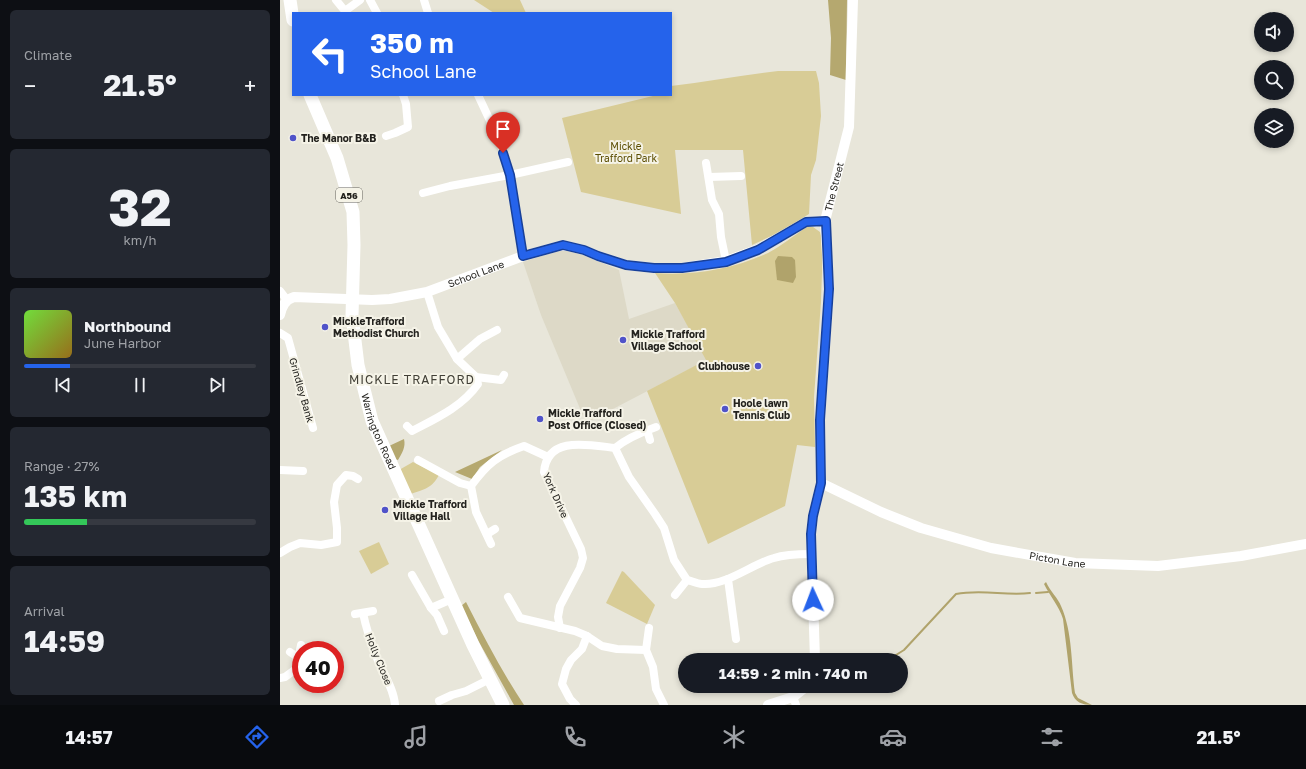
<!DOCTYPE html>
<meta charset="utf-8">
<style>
:root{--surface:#171b24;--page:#242831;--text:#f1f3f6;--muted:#9ea1a6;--line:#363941;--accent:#2563eb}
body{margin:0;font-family:"Golos Text",sans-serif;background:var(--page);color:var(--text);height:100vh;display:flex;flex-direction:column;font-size:15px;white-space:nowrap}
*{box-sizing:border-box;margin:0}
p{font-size:13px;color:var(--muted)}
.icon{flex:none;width:22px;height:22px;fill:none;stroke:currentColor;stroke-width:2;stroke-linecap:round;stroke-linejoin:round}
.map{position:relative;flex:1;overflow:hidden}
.panel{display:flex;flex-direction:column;gap:10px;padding:10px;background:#0d0f14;width:280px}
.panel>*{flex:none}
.guide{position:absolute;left:12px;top:12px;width:380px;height:84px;border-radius:0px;box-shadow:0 2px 6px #0003;background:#2563eb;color:#fff;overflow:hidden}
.controls{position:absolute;left:974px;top:12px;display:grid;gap:8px}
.controls a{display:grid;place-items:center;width:40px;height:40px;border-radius:50%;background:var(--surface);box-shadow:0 2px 6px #0003;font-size:20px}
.speed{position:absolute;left:12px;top:641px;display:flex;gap:8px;font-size:20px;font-weight:700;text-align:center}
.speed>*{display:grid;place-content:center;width:52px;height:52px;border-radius:50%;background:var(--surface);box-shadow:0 2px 6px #0003;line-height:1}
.speed .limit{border:6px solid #d22;background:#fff;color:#111}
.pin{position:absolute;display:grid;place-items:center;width:34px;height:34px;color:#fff;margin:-41px -17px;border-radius:50% 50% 50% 0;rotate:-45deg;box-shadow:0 0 4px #0007}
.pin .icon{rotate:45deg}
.me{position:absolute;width:44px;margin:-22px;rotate:358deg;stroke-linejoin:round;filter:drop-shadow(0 0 3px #0008)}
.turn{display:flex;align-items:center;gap:14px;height:84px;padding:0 12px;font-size:18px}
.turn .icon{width:52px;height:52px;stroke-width:2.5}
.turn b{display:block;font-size:28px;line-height:34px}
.big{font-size:30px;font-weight:700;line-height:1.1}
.panel .tile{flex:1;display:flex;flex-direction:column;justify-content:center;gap:6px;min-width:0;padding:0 14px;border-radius:6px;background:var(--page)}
.panel .dial{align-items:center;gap:0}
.dial b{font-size:52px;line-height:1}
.song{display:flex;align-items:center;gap:12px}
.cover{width:48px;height:48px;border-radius:6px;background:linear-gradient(135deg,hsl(100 70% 55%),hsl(40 70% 35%))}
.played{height:4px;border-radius:2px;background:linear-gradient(90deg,var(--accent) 20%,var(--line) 20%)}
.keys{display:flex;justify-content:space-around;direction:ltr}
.heat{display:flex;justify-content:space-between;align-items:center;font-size:22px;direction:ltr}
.charge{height:6px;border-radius:3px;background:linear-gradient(90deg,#34c759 27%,var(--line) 0)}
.trip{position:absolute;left:398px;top:653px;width:230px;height:40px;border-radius:20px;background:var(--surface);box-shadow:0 2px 6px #0003;font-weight:700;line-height:40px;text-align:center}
.menu{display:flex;height:64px;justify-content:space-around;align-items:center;background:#090b0e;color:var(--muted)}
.menu .icon{width:28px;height:28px}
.menu .on{color:var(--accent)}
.menu b{font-size:18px;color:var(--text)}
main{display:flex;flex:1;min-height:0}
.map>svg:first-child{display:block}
.built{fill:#ddd9c7}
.green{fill:#d8cc96}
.forest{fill:#b5a86f}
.water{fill:#b0a36b}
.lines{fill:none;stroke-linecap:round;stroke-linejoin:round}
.stream{stroke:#b0a36b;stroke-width:2}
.minor{stroke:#fff;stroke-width:8}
.tertiary{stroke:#fff;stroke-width:10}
.primary{stroke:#fff;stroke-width:13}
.route-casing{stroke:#184099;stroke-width:10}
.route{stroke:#2563eb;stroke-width:7}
.poi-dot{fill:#5053c9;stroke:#f5f3e7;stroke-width:1.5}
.labels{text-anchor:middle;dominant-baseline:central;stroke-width:4;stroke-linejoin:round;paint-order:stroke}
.shield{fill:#f5f3e7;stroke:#62615a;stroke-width:1}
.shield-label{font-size:9px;font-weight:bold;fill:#23221e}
.poi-label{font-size:10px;font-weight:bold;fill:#23221e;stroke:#f5f3e7;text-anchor:start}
.park-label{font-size:10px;fill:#5b4d02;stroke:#f5f3e7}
.street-label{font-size:10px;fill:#23221e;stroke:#f5f3e7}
.quarter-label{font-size:12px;letter-spacing:1px;fill:#424037;stroke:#f5f3e7}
</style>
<main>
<section class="panel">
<div class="tile"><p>Climate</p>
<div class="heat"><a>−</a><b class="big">21.5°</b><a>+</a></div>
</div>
<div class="tile dial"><b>32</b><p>km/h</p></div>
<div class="tile">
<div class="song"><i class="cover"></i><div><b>Northbound</b><p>June Harbor</p></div></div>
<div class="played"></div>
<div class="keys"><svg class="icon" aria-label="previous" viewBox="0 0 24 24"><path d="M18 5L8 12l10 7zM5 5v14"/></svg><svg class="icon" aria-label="pause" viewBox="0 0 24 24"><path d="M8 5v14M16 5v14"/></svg><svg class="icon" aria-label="next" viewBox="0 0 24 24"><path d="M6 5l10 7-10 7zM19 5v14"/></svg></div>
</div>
<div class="tile"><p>Range · 27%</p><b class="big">135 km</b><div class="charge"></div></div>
<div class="tile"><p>Arrival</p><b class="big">14:59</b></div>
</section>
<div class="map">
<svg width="1026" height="705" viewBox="0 0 1026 705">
<rect width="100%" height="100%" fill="#e8e6da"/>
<path class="built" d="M289,250L306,256L339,270L349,319L395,303L427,360L306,423L261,315L243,262L273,252Z"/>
<g class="green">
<path d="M194,0H240L246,13H214Z"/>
<path d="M498,71H536L539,83L541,116L536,160L531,175L529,214L500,232L472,245L463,150H395L401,214L301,192L282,118L377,95H391V86C427,82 462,75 498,71Z"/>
<path d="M526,227H533L540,232L543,242L541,302L534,397L535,447L517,445L505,506L428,544L367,391L426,360L395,303L375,273C413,276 454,269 488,253C501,246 514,236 526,227Z"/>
<path d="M133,462L159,475C152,488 145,489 131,494L119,470Z"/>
<path d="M99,542L109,564L91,574L79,551Z"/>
<path d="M342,571L344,572L375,605L367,624L326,603Z"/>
</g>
<g class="forest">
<path d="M548,0H567L566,80L550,75L551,38Z"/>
<path d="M124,439C126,447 122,453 118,460L114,459L109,446Z"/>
<path d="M222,450L200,467L192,479L175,472Z"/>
<path d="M186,602C204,637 222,672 244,705H234L199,642L181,606Z"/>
</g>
<g class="water">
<path d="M498,256L512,257L515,260L516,277L513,283L497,280L495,261Z"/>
<path d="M766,582C770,591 778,598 781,606C793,633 791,665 795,693L798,698L812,705C802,705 795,702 792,693L783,619C779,606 770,596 764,584Z"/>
</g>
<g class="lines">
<g class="stream">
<path d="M756,593L768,592"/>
<path d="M608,660L624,650L676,594C702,589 726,596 750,593"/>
<path d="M548,688L557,686"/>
</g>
<g class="minor">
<path d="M56,0L65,11L80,0"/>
<path d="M90,0L97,13"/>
<path d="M144,0L148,13"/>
<path d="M106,136L115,133L128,127L126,104L123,95"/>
<path d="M426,163L432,200L439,214L441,237L446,261"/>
<path d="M429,177L461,176"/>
<path d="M143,193L170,186L230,175L220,142L198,95"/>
<path d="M243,256L230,175L288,162"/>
<path d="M0,291L7,300"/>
<path d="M147,292L158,327L177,359L196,377L221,380L224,375"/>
<path d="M0,333L8,338L33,428"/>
<path d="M177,359L200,339L217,330"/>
<path d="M127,426L132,431C155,419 182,407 198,384L196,377"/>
<path d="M367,430L370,440"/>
<path d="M335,448C347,438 362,432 376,427"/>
<path d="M138,460L180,483L191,486"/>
<path d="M0,470L23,471"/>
<path d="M207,534L215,529"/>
<path d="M211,544L196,512L191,486C207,464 218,455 244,446L268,457"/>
<path d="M0,553L10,547L20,543L41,545L57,542V528L54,502L57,485L66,475L73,476L78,479"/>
<path d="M132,575L151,608L172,599"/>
<path d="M448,579L456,639"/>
<path d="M395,595L407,580"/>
<path d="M228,597L240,618L295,631L307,636L322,646L337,649L366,650"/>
<path d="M151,608L157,615L164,631"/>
<path d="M83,613C86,628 91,643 97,658C103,673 114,689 115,705"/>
<path d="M75,614L93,611"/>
<path d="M280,628L278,617L280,606L300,568L303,558L301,549L264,472C267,435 309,445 335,448L349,477L375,514L384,528L394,560L407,580C412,581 417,584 422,584C446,586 472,564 494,558C506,554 519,554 531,554"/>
<path d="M369,628L366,650L373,667L376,689L384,705"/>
<path d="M10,652L19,658"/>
<path d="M0,678L5,677L16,669L21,645"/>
<path d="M513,697L516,705"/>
<path d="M159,701L172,695L186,691L210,679"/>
<path d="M296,705L290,699L282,684L286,669L291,660L302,649L307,636"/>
</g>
<g class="tertiary">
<path id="s1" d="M0,315C2,306 5,300 14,297L92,300L110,299L147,292L243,256L283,245L304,250L318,256L346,265L374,268H402L446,261L479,249L526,222L545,221"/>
<path id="s2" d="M541,483L601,512L641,528L711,548L795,563L878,566L961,556L1026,544"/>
<path id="s3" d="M535,660L531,534L533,516L541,483L540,420L549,289L545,221L569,127L573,0"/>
<path d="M488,705L513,697L527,686"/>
</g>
<g class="primary">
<path d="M10,0L13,20"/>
<path id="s4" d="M30,95L57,158L73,212L74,245L72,316L78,365L92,421L193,645L223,705"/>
</g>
</g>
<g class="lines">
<defs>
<path id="route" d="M223,153L230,175L243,256L283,245L304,250L318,256L346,265L374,268H402L446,262L478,250L526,222L546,221L549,289L540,420L541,483L533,516L531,534L533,600"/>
</defs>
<use href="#route" class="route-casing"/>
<use href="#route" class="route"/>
</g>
<g class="poi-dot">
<circle cx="13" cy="138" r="4"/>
<circle cx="45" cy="327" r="4"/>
<circle cx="343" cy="340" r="4"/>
<circle cx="478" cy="366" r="4"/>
<circle cx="445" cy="409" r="4"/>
<circle cx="260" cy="419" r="4"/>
<circle cx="105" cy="510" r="4"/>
</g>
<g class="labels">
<rect class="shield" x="56" y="188" width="26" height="14" rx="3"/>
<g class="shield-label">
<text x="69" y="195">A56</text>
</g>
<g class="poi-label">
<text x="21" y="138">The Manor B&amp;B</text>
<text x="53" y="321">MickleTrafford<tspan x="53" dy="12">Methodist Church</tspan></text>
<text x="351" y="334">Mickle Trafford<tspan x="351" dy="12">Village School</tspan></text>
<text x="470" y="366" text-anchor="end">Clubhouse</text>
<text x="453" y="403">Hoole lawn<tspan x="453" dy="12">Tennis Club</tspan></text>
<text x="268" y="413">Mickle Trafford<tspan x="268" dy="12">Post Office (Closed)</tspan></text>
<text x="113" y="504">Mickle Trafford<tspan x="113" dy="12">Village Hall</tspan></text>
</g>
<g class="park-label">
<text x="346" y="146">Mickle<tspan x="346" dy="12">Trafford Park</tspan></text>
</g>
<g class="street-label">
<text stroke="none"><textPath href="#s3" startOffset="476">The Street</textPath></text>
<text stroke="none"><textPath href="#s1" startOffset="210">School Lane</textPath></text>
<text transform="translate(22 390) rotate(74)">Grindley Bank</text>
<text stroke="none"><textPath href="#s4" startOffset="348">Warrington Road</textPath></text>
<text transform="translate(276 495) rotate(66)">York Drive</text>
<text stroke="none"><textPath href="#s2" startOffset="250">Picton Lane</textPath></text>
<text transform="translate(99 659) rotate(68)">Holly Close</text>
</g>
<g class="quarter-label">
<text x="132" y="379">MICKLE TRAFFORD</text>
</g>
</g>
</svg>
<div class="controls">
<a><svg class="icon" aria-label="sound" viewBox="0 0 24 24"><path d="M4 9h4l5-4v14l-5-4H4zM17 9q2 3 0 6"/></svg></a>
<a><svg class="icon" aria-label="search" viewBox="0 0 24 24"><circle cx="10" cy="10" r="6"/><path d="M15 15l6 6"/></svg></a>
<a><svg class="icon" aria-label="layers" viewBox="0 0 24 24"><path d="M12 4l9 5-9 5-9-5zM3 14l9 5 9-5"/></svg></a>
</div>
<div class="speed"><div class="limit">40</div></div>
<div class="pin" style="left:223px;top:153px;background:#d93025"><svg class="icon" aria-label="arrive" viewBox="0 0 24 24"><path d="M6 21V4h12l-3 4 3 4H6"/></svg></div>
<svg class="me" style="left:533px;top:600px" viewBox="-20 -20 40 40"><circle r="19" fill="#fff"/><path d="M0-13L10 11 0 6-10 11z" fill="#2563eb"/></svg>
<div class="trip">14:59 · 2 min · 740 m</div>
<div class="guide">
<div class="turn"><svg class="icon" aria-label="left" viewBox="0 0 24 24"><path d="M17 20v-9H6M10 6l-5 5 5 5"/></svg><div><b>350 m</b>School Lane</div></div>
</div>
</div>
</main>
<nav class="menu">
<b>14:57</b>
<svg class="icon on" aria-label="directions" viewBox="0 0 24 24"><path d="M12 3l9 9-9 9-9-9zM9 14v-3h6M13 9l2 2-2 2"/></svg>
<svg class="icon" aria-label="music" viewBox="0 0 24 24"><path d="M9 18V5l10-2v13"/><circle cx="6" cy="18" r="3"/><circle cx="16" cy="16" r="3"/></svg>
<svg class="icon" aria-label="phone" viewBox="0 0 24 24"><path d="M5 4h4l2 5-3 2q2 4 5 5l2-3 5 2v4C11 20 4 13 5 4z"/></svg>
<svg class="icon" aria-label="climate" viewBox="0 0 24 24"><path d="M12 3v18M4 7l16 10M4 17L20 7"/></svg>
<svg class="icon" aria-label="car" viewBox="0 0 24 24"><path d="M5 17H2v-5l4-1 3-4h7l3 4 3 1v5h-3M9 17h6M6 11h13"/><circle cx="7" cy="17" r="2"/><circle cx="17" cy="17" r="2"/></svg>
<svg class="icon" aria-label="filters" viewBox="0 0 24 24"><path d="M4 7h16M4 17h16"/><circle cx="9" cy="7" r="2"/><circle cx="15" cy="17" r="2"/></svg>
<b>21.5°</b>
</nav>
